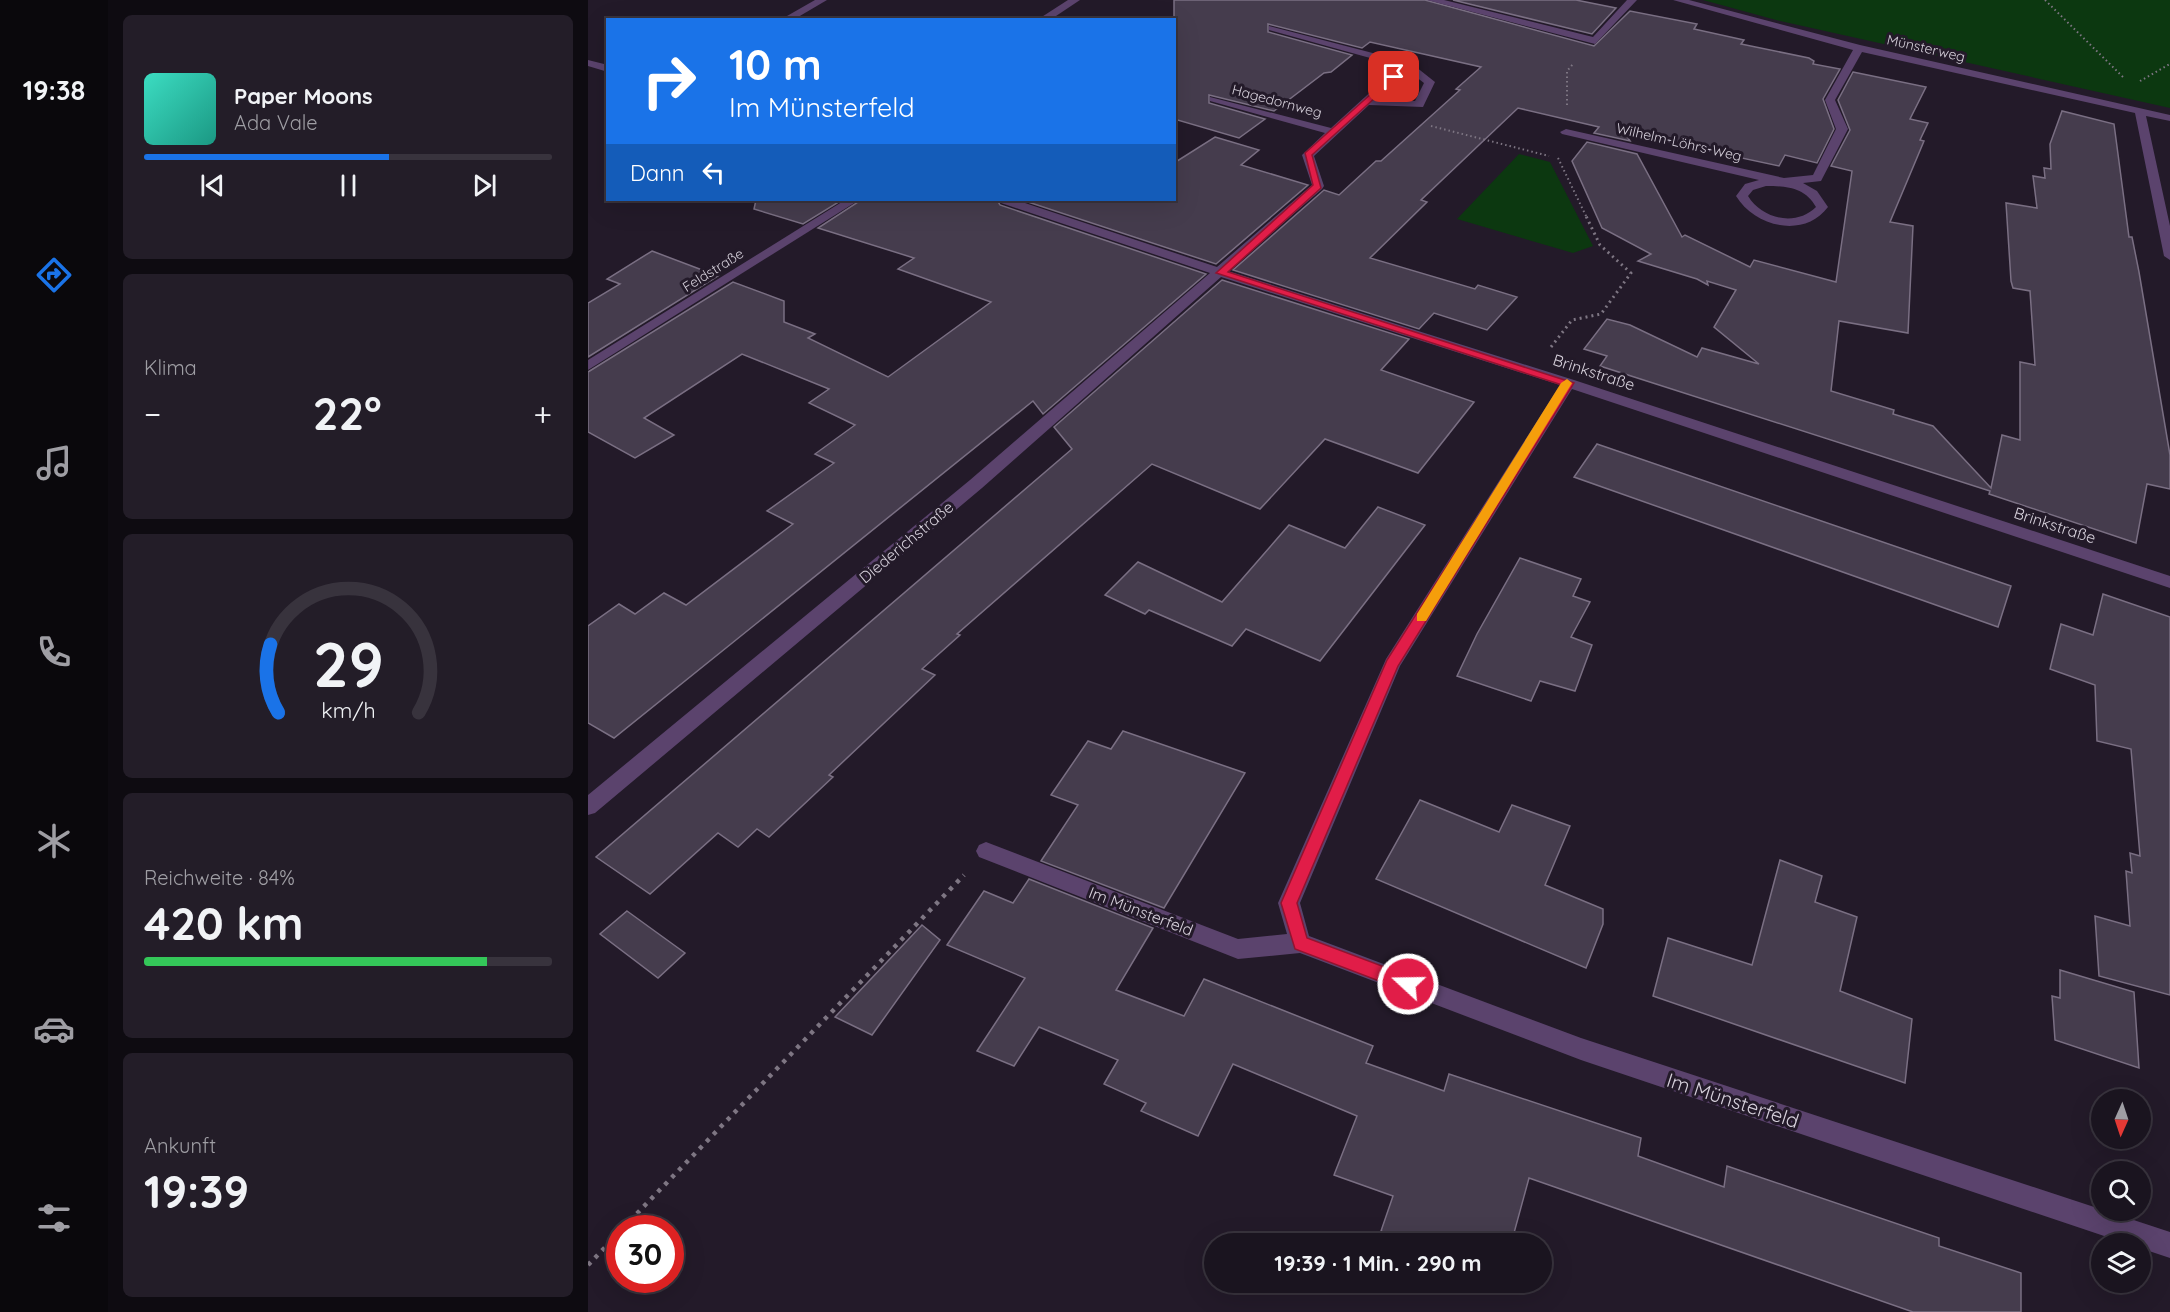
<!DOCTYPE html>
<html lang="de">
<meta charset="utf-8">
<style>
:root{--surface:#1a141f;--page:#231d28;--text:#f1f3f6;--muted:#9f9ea4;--line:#38333d;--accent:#1a73e8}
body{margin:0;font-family:Quicksand,sans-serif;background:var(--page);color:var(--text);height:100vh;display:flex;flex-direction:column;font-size:22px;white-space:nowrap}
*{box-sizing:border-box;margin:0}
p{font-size:20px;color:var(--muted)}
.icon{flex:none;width:33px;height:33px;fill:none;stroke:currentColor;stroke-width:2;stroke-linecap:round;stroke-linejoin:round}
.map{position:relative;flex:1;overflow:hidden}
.details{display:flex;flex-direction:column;gap:15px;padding:15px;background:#0e0b11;width:480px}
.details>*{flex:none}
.banner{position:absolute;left:18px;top:18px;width:570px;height:183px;border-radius:0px;box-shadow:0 6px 24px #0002,0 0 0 2px var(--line);background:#1a73e8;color:#fff;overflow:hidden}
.needle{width:39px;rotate:183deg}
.tools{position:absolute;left:1503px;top:1089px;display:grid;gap:12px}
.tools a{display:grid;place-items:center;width:60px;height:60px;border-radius:50%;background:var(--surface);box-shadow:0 6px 24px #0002,0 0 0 2px var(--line);font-size:30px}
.speed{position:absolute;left:18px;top:1215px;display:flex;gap:12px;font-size:30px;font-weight:700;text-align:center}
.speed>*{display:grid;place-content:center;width:78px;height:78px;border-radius:50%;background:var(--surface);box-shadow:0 6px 24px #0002,0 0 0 2px var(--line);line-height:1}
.speed .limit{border:9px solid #d22;background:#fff;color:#111}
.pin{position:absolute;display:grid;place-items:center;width:51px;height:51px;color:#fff;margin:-26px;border-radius:12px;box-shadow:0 3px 9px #0006}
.me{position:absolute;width:66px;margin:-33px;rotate:291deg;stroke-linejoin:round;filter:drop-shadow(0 0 4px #0008)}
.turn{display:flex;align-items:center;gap:21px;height:126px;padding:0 24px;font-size:27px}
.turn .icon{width:78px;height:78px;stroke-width:2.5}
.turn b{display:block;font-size:42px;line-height:51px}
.then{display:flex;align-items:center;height:57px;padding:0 24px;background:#0003;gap:12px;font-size:22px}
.big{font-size:45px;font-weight:700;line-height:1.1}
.details .widget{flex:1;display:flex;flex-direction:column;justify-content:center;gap:9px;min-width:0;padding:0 21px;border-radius:9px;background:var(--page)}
.details .dial{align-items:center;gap:0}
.dial svg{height:156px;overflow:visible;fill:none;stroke:var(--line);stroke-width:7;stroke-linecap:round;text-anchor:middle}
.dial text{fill:var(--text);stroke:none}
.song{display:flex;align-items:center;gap:18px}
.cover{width:72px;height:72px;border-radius:9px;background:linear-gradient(135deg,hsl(170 70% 55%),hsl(170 70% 35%))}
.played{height:6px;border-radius:3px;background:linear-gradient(90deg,var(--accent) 60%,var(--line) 60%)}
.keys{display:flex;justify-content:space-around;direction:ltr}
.heat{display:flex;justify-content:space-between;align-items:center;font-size:33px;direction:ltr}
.charge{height:9px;border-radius:4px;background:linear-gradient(90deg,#34c759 84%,var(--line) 0)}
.trip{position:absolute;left:616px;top:1233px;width:348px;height:60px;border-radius:30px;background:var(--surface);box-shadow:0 6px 24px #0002,0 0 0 2px var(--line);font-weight:700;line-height:60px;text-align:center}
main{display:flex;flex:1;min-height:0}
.tabs{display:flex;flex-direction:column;width:108px;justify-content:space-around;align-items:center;background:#0a080c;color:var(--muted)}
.tabs .icon{width:42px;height:42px}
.tabs .current{color:var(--accent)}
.tabs b{font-size:27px;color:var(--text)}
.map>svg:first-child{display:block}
.green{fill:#0c3810}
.building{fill:#453c4d;stroke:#7a6f83;stroke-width:1.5}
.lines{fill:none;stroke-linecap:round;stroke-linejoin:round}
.path-far2{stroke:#7e7683;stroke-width:2;stroke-dasharray:1.5 3;stroke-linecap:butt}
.path-far1{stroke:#7e7683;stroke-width:3;stroke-dasharray:2 4;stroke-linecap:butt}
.path{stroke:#7e7683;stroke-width:4.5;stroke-dasharray:4 6;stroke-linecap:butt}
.street{fill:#5b436d;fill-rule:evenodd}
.route{fill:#e11d48;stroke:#92132f;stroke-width:1.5}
.slow{fill:#f59e0b}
.labels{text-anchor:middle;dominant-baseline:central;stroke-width:6;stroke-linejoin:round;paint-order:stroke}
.far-street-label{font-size:14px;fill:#d6d0db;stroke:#231a29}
.street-label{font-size:16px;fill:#d6d0db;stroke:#231a29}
.near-street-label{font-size:20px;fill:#d6d0db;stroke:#231a29}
</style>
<main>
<nav class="tabs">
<b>19:38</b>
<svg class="icon current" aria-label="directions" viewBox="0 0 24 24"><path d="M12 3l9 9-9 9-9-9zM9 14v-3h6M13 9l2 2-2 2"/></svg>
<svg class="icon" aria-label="music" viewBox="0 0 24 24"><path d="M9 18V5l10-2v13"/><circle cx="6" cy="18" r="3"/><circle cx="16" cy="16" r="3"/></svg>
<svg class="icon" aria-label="phone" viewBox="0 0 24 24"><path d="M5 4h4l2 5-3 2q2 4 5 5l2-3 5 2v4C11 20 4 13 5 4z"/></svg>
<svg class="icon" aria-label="climate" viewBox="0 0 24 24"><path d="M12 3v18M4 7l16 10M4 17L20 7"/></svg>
<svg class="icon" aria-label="car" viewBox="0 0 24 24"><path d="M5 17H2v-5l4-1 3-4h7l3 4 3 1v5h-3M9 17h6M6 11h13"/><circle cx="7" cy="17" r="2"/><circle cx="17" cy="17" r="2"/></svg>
<svg class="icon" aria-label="filters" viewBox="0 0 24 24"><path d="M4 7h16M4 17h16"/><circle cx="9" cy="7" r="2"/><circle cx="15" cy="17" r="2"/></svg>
</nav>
<section class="details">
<div class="widget">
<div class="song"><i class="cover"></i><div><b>Paper Moons</b><p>Ada Vale</p></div></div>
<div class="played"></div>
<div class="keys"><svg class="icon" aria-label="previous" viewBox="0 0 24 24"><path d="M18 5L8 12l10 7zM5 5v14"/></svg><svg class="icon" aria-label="pause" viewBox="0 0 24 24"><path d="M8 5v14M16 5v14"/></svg><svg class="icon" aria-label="next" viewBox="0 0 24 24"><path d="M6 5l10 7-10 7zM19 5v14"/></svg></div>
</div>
<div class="widget"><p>Klima</p>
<div class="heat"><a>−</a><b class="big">22°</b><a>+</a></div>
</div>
<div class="widget dial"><svg viewBox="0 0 100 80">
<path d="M14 69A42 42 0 1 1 86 69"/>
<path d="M14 69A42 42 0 0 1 10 34" stroke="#1a73e8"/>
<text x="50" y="56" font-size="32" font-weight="700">29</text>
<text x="50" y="72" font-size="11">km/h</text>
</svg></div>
<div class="widget"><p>Reichweite · 84%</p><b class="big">420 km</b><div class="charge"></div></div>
<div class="widget"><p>Ankunft</p><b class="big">19:39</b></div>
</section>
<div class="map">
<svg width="1582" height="1312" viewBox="0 0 1582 1312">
<rect width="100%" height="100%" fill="#231a29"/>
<g class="green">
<path d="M1115,0H1582V108L1188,20Z"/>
<path d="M931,154L962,162L1005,246L985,253L869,219Z"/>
</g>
<g class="building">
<path d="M586,0H837L1006,46L1042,11L1109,24L1106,29L1156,40L1153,44L1221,58L1226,61L1225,64L1252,69L1235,99L1246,129L1229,163L1197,155L1191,166L1037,133L1042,141L1006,133L1011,127L930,108L833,200L839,202L782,258L887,289L890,285L929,297L899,330L846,313L831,329L645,270L736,190L751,195L788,161H793L872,90L868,89L893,67L782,42L774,48L680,24V32L764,55L743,72L736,73L686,111L621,95V103L677,119L651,138L586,119Z"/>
<path d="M865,0H988L1028,8L1004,34Z"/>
<path d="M1265,72L1338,87L1322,119L1340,123L1332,140L1336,141L1302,222L1325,226L1320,333L1251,321L1243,391L1306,410L1305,414L1345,426L1403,488L1414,435L1432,440V362L1447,365L1442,291L1425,288L1423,281L1418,203L1449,208L1445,176L1457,178L1456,168L1463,169L1462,144L1474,111L1526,124L1541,237H1544L1551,272L1582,455V489L1559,484L1548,543L1401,494L1402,491L1012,366L1019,356L996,349L1019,319L1042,325L1109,357L1114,348L1171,364L1126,327L1148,290L1119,281L1120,285L1109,279L1050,261L1063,254L1014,228L984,161L999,142L1049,154L1094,237L1097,235L1162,267L1166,260L1248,282L1264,171L1243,166L1262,130L1250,100Z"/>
<path d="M627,137L671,150L653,165L720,185L628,264L434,200H586V163Z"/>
<path d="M168,200H254L215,224L166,209Z"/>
<path d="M273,200H409L412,205L618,274L455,414L445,401L26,738L0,723V626L31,604L47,614L76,593L98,605L205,524L179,511L246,463L227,454L267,425L221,403L241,389L154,354L56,418L86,435L47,458L0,432V372L145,282L196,301V322L227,334L220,338L300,377L403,302L310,269L326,258L230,228Z"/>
<path d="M64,251L130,276L0,357V303L32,284L19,279Z"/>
<path d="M634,280L821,339L793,370L886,402L830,473L737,439L672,509L564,464L369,634L372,635L334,669L347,675L241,775L245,777L181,837L169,829L150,847L130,833L62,894L8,857L484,449L466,427Z"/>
<path d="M1009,444L1423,586L1410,627L986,477Z"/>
<path d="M790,507L837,525L732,661L658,629L644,646L561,610L557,614L517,595L550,562L634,602L701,525L757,548Z"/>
<path d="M932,558L993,579L985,596L1002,602L983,637L1004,645L987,691L952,681L943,701L869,676L889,634Z"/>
<path d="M1515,594L1582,617V995L1511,976L1507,916L1542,926L1538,871L1544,873L1542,853L1552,856L1543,749L1509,741L1507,685L1462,669L1473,624L1505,635Z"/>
<path d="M535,731L657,773L576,908L453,861L490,805L463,795L500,741L523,749Z"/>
<path d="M832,800L911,832L924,805L982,826L957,885L1015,909V924L998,968L788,879Z"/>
<path d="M1192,860L1234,876L1227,902L1269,917L1252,991L1324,1019L1317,1083L1065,996L1080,938L1164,965Z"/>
<path d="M441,879L565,928L528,990L596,1016L616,979L785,1046L778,1063L856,1091L861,1074L1053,1138L1050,1156L1136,1187L1139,1166L1351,1238V1246L1433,1273V1312H1325L941,1178L923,1244H827L793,1231L805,1196L746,1175L769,1116L645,1064L610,1136L553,1111L558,1103L516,1084L530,1060L451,1027L426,1066L389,1051L437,978L359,945L396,891L425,903Z"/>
<path d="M39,911L97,953L70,978L12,934Z"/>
<path d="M334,925L352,940L284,1035L247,1017Z"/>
<path d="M1472,970L1546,992L1551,1068L1467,1040L1464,996L1472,998Z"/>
</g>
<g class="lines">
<g class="path-far2">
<path d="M1457,0L1536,78"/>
<path d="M1552,81L1582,64"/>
<path d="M979,105V71L985,64"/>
<path d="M843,126L961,156"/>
<path d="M970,158L999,218"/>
</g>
<path class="path-far1" d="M963,347L984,320L1013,314L1043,273L1012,245L998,216"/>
<g class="path">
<path d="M35,1228L376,875"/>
<path d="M0,1265L32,1232"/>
</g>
<g class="street">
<path d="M227,0H239L205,20H192Z"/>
<path d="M480,0H492L462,20H449Z"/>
<path d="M839,0H856L1005,37L1039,0H1049L1007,44Z"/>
<path d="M1085,0H1101L1272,45L1582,115V121L1558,116L1582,226V260L1576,256L1547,113L1274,52L1247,100L1260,129L1233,181L1215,183L1229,191L1240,207C1216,239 1167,227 1148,196L1157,184L1171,180L974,134L972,132L978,129L1196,178L1225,175L1248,129L1237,100L1265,50ZM1178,186C1198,186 1217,187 1228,207C1208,227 1174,219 1160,196L1165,190Z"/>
<path d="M681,26L823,63L847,82L835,107L781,105L726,156L736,186L734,189L640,271L986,380L1582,576V588L984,389L812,666L712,903L721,936L993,1038L1582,1232V1258L1552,1248V1244H1540L993,1060L712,953L650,959L391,857L388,851L391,845L398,842L650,939L699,934L690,903L798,659L972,385L633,277L394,488L7,813L0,815V795L382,480L622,273L413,203L411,200H428L629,267L724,185L714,155L737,133L622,101V97L743,128L811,66L681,30ZM819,70L836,83L827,101L788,99Z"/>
<path d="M0,60L20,65V72L0,66Z"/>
<path d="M257,200H271L0,370V360Z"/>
</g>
</g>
<path class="route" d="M803,76L810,77L724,155L733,188L640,272L986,383L810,666L709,903L719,938L826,978L829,984L826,989L820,992L707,949L693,903L799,660L974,385L628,273L725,185L717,153Z"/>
<path class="slow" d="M979,379L984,383L838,621H829V614L973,383Z"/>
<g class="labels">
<g class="far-street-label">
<text transform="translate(1338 48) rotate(13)">Münsterweg</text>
<text transform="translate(689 101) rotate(15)">Hagedornweg</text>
<text transform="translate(1091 142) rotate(13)">Wilhelm-Löhrs-Weg</text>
<text transform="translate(125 270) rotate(-32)">Feldstraße</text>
</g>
<g class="street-label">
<text transform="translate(1006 372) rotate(18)">Brinkstraße</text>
<text transform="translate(1467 525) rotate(18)">Brinkstraße</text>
<text transform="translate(318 542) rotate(-40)">Diederichstraße</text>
<text transform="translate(553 911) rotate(21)">Im Münsterfeld</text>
</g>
<g class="near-street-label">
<text transform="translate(1145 1100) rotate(18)">Im Münsterfeld</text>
</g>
</g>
</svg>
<div class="tools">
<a><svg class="needle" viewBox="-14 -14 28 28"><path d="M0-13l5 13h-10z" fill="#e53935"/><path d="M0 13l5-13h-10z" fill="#9f9ea4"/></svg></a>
<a><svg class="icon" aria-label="search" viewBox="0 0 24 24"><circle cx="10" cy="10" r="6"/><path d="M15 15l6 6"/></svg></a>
<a><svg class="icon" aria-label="layers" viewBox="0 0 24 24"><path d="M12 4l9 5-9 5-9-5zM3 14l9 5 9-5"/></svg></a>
</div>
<div class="speed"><div class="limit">30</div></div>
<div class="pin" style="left:806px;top:77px;background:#d93025"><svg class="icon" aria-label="arrive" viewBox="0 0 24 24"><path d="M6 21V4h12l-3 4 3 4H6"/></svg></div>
<svg class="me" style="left:820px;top:984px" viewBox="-20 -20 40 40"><circle r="17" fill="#e11d48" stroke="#fff" stroke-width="3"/><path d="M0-11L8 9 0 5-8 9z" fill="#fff"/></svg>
<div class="trip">19:39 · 1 Min. · 290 m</div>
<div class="banner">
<div class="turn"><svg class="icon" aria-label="right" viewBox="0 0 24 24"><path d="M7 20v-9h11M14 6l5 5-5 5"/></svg><div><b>10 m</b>Im Münsterfeld</div></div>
<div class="then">Dann<svg class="icon" aria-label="left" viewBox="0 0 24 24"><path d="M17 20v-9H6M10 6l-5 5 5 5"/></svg></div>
</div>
</div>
</main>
